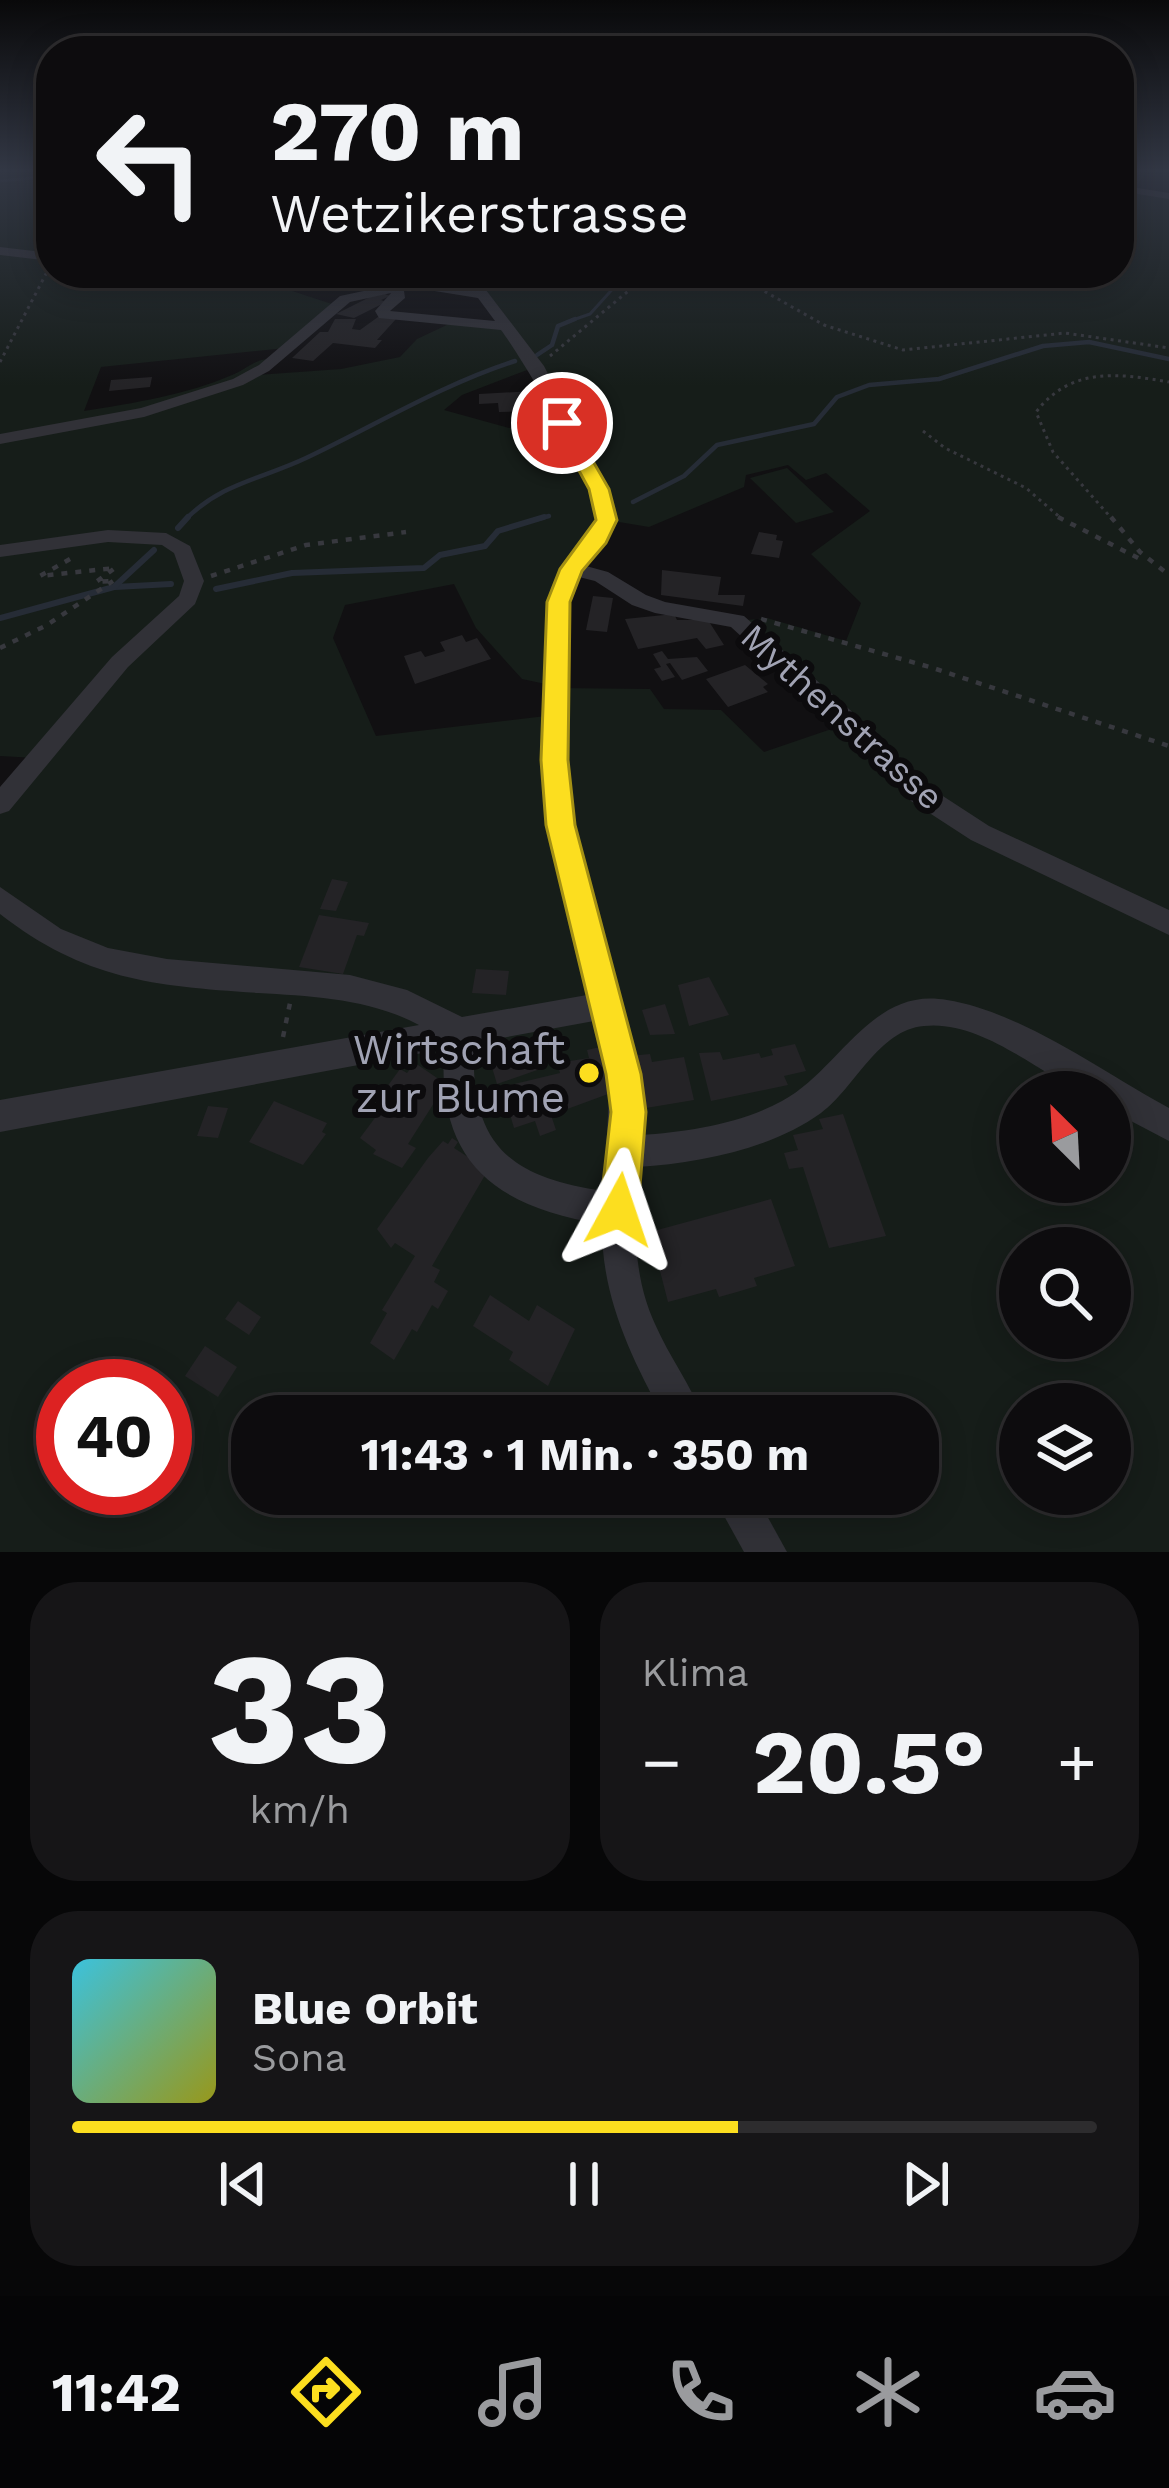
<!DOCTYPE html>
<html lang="de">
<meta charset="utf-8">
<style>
:root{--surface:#0d0c0e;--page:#161517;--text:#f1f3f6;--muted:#9a9b9e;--line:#2d2c2e;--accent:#fcde1f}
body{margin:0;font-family:"Work Sans",sans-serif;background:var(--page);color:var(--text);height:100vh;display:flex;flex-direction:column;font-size:45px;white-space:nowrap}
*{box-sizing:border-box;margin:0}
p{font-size:39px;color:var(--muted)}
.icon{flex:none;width:66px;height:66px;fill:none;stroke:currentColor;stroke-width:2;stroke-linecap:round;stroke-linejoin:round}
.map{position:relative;height:1552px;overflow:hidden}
.sheet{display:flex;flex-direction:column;gap:30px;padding:30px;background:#070708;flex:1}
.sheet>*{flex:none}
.hud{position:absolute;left:36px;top:36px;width:1098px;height:252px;border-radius:48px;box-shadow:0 6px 30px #0003,0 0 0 3px var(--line);background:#0d0c0e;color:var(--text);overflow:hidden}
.needle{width:78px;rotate:336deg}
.controls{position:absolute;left:999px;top:1071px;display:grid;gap:24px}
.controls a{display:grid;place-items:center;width:132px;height:132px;border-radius:50%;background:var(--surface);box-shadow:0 6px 30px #0003,0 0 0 3px var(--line);font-size:60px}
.speed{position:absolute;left:36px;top:1359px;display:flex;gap:24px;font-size:60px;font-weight:700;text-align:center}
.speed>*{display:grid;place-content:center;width:156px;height:156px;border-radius:50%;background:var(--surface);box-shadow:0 6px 30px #0003,0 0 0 3px var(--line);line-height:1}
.speed .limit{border:18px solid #d22;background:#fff;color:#111}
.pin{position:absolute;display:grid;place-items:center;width:102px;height:102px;color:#fff;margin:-51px;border:6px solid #fff;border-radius:50%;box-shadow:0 3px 12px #0007}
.me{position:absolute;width:132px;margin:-66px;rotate:5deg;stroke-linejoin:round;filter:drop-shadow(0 0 9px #0008)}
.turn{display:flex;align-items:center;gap:42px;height:252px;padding:0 36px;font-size:54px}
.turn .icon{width:156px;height:156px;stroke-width:2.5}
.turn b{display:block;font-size:84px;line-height:102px}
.big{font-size:90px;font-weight:700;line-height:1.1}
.sheet .widget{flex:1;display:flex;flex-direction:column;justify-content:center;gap:18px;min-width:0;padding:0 42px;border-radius:48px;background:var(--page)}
.sheet .dial{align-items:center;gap:0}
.dial b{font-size:156px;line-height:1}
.song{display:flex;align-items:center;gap:36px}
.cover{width:144px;height:144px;border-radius:18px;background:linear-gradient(135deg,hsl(190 70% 55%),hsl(60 70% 35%))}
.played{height:12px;border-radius:6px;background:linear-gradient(90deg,var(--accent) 65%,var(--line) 65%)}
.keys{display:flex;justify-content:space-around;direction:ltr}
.heat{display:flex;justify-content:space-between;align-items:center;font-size:66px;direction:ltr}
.sheet .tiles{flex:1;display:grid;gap:30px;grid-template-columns:1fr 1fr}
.widget:last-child{grid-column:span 2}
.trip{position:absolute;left:231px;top:1395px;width:708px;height:120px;border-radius:48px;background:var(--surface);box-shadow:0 6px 30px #0003,0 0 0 3px var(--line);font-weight:700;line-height:120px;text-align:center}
.tabs{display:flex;height:192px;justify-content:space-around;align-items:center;background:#050506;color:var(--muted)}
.tabs .icon{width:84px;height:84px}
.tabs .current{color:var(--accent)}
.tabs b{font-size:54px;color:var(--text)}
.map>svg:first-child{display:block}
.green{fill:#161d19;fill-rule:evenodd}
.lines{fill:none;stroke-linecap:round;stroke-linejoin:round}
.stream-far2{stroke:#262c36;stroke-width:3}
.stream-far1{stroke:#262c36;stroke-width:4.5}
.stream{stroke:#262c36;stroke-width:6}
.building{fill:#242326}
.path-far1{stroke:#37383e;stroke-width:3;stroke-dasharray:3 4.5;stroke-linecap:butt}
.path{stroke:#37383e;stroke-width:4.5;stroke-dasharray:6 8;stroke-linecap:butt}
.minor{fill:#313137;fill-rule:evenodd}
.route{fill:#fcde1f;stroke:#a49014;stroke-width:3}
.poi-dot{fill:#fcde1f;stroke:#0c0b0d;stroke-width:4.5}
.labels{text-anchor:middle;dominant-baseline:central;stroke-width:12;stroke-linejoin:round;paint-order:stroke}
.street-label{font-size:36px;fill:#a1a3b4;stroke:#0c0b0d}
.near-poi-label{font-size:42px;fill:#a1a3b4;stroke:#0c0b0d;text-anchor:end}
</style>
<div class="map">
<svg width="1169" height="1552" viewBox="0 0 1169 1552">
<rect width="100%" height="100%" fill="#111012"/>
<g class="green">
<path d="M0,169H51V273H276L280,287L335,305L286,348L101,367L84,411C134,403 186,395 232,375C245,370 253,361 266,359L257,375L341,369L400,357L417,339L451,323L505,326L466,273H1119V169H1169V173L1147,170L1134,190L1169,196V1552H0V804L36,758L0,756ZM535,367L561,423L509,428L444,410L462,395ZM788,465L806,480L826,473L870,511L811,554L861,603L846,641L767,618L737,621L849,723L764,752L721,710L664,709L650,689L555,688L554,715L376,736L333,638L345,605L454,584L476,628L522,679L555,686L571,569L607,520L649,527L744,487L746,475ZM1020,1092H1110V1182H1020ZM1020,1248H1110V1338H1020ZM63,1386H165V1488H63ZM1020,1404H1110V1494H1020ZM252,1416H918V1494H252Z"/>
<path d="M787,468L834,512L796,523L750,478Z"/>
</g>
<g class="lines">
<g class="stream-far2">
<path d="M0,181L44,177"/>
<path d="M567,322L590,314L627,273"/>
</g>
<g class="stream-far1">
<path d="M537,355L552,345L558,326L575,319"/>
<path d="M633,502L684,476L717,445L814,424L837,397L869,385L939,379L1043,346L1089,342L1169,359"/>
<path d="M185,520C221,483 262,479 306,458C376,425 441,385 515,361"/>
<path d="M534,520L549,516"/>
</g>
<g class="stream">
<path d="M178,528L188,517"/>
<path d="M115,587L171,584"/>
<path d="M216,589L292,573L424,568L440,555L485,546L498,531L544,517"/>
<path d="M0,618L114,587L154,550"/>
</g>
</g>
<g class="building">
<path d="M287,273H350L337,284Z"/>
<path d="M380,292L390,296L381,300L386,302L354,318L336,314Z"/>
<path d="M378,317L396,319L377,340H382L375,348L333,343L313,361L292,358L320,332H328L335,319H356L352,329L360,330Z"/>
<path d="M152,377L150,387L109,391L111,380Z"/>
<path d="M534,391L531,411L499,412L498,403L479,404V394Z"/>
<path d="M759,532L777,535L776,540L783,541L779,558L751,554Z"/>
<path d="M662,570L721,577L718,595H745L743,606L661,595Z"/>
<path d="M593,596L613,598L607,632L586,630Z"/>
<path d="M674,614L677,620H708L724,645L706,649L697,638L638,649L625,619Z"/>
<path d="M462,635L466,642L477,638L491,659L415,684L404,656L421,651L425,657L445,651L440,642Z"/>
<path d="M662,651L668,659L697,657L708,671L682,680L670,663L666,664L675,677L662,681L654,669L661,667L653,654Z"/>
<path d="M745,665L768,684L763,687L768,692L728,707L706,679Z"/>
<path d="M332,879L348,882L336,911L320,909Z"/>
<path d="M319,915L369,923L364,936L357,935L343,974L299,967Z"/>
<path d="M476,969L509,971L506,995L472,993Z"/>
<path d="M709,977L729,1015L689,1026L678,985Z"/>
<path d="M665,1004L675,1034L650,1035L642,1010Z"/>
<path d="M795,1044L806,1071L784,1076L788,1085L711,1101L699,1053L720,1052L723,1060L759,1053L761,1058L773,1055L771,1049Z"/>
<path d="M600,1047L619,1090L551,1115L556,1130L540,1136L535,1121L514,1128L502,1087L560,1073L557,1063L589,1058L587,1050Z"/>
<path d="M537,1048L543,1068L497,1084L491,1064Z"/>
<path d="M650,1054L652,1062L684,1057L694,1100L640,1109L629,1056Z"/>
<path d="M415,1063L446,1084L408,1144L416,1148L402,1168L373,1154L376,1150L360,1138L386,1103L379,1098L400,1069L407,1073Z"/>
<path d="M274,1101L327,1123L322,1132L326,1134L303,1165L249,1142Z"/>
<path d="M208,1106L228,1108L218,1138L197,1136Z"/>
<path d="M843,1114L886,1236L829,1248L803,1167L789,1169L784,1153L798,1150L793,1135L823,1129L819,1119Z"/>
<path d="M452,1138L458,1142L454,1148L488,1170L432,1266L440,1270L434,1282L448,1291L438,1309L432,1305L417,1332L412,1329L394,1360L370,1343L387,1313L382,1310L415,1256L395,1243L391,1248L377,1229L428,1158L443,1141L448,1144Z"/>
<path d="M771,1199L795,1266L754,1278L757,1286L737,1292L719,1297L716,1289L668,1302L650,1232Z"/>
<path d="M490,1295L529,1321L537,1305L575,1329L548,1386L509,1360L513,1352L473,1326Z"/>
<path d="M238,1301L261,1317L249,1335L225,1319Z"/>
<path d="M205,1346L237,1367L218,1397L185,1376Z"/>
<path d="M168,1386L186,1399L174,1417L165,1411Z"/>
</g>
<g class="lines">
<g class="path-far1">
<path d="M36,169L51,173"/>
<path d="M732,273L824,325L903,350L1065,333L1169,348"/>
<path d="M550,356L650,273"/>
<path d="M0,362L48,270"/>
<path d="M923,431L945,448L1026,488L1063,520"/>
<path d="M1113,520L1053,452L1036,412C1071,367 1117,373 1169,382"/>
</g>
<g class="path">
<path d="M1058,517L1140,559"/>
<path d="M1111,517L1140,552L1169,575"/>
<path d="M70,559L40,576L115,568L96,582L113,581"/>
<path d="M211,576L306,545L406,532"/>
<path d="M761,619L933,668L1169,746"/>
<path d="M0,648L47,625L113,581"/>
<path d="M283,1037L290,1003"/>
</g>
<g class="minor">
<path d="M1119,185L1169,193V199L1119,191Z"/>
<path d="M0,247L51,253V261L0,255Z"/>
<path d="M398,273L471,289L459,273H473L544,366L614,503L609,532L586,566L608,572L646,595L665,602L744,616L858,717L929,787L989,826L1169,910V935L971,840L911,801L842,729L731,627L655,613L632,605L595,581L579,577C564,607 566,643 566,676C564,757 572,834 592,912C611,987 643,1057 640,1135C687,1132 740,1124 782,1101C840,1070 871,986 947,1000C1022,1012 1102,1072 1169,1108V1141L1110,1110V1092C1101,1092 1091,1093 1082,1092C1072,1090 1060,1081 1051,1075C1014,1053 969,1021 924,1026C878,1030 855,1088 821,1113C771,1149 699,1163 638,1167C634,1221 632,1274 655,1324C669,1356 690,1384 703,1416H663C630,1355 601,1295 602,1224C495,1207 437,1162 444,1049L0,1132V1100L419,1025C371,999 312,996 258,993C154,986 85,980 0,914V887L61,929L108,948L167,959L350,975L407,990L462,1017L587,995C557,889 539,787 544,677C545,652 545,627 549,603C556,568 598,544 596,508C594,478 522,358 501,330L379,318L375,311L391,293L350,302L269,371L243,385L144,417L0,444V434L141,408L233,379L259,365L340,296L406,282ZM416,288L478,298L495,321L390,311L405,298L404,291ZM594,1021L609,1096L604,1191C506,1177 470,1142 474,1043Z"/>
<path d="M108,530L166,533L190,546L204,581L195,604L128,667L9,811L0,814V787L112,657L179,596L184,581L174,553L162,545L108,542L0,557V545Z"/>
<path d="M712,1494H755L787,1552H744Z"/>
</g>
</g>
<linearGradient id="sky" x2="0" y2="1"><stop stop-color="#09090a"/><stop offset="0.44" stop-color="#323744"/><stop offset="1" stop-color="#323744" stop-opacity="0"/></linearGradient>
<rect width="1169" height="386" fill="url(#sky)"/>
<path class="route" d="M562,417L571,423L609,489L617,520L606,543L582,571L570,602L568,760L575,825L641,1074L646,1112L638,1210L632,1223L619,1229L605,1223L600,1210L611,1112L606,1074L546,825L541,760L547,602L560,569L596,520L589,489L553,423Z"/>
<circle class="poi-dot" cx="589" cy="1073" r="12"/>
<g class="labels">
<g class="street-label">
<text transform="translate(842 717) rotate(42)">Mythenstrasse</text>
</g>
<g class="near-poi-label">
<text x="565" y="1049">Wirtschaft<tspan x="565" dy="48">zur Blume</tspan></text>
</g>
</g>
</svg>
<div class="controls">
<a><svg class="needle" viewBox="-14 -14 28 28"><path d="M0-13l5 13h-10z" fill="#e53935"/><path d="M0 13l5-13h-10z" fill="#9a9b9e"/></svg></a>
<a><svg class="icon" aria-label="search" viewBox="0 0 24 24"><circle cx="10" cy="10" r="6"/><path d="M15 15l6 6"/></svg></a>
<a><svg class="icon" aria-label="layers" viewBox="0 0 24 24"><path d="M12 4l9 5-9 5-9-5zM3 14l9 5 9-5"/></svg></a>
</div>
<div class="speed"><div class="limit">40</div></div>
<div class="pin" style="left:562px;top:423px;background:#d93025"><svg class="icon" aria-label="arrive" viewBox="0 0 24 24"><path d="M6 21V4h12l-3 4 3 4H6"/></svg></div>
<svg class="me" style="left:619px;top:1210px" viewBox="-20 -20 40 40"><path d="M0-17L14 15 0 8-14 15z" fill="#fcde1f" stroke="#fff" stroke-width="4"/></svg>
<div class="trip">11:43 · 1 Min. · 350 m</div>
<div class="hud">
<div class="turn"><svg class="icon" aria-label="left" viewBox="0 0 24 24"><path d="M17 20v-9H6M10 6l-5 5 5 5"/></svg><div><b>270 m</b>Wetzikerstrasse</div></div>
</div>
</div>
<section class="sheet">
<div class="tiles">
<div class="widget dial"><b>33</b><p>km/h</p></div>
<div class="widget"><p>Klima</p>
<div class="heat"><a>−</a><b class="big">20.5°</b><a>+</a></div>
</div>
<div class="widget">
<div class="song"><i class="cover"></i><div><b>Blue Orbit</b><p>Sona</p></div></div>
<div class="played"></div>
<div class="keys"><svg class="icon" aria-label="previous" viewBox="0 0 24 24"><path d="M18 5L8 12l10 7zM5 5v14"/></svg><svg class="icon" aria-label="pause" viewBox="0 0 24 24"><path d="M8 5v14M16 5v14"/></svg><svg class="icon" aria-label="next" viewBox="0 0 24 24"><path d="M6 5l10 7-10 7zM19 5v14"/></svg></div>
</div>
</div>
</section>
<nav class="tabs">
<b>11:42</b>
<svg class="icon current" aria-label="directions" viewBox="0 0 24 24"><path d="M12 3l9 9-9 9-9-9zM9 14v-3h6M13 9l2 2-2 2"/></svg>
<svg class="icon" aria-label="music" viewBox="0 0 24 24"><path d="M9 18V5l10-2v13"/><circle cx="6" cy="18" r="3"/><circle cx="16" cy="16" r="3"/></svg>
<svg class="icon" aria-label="phone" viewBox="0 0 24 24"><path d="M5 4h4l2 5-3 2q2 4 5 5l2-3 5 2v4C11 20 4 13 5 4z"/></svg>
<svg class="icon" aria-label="climate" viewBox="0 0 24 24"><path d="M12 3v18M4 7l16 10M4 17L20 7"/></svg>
<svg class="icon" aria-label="car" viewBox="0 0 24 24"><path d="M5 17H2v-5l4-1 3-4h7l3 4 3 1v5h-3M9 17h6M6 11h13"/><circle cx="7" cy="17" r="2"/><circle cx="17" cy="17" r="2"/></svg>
</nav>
